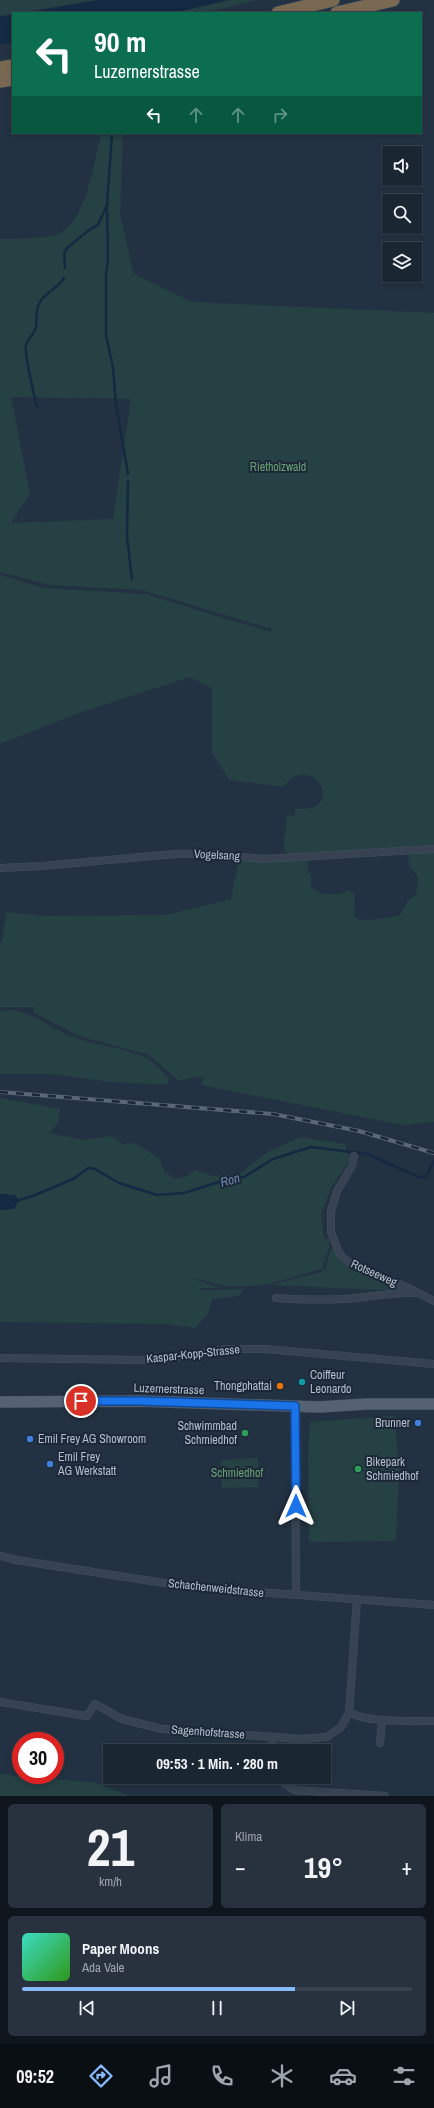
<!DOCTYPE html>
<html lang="de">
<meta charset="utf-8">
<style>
:root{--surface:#1a2632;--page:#27323e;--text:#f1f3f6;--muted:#9fa5ac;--line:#38434d;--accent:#86baff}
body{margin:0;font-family:"Archivo Narrow",sans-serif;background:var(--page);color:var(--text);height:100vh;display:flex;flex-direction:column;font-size:15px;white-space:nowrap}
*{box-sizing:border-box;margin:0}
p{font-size:13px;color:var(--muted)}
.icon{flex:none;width:22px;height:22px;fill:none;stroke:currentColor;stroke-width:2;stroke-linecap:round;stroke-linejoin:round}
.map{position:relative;height:1796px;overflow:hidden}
.drawer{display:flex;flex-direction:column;gap:8px;padding:8px;background:#0e151c;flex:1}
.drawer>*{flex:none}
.banner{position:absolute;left:12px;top:12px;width:410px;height:122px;border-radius:0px;box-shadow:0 2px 6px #0003,0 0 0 1px var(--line);background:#0b6e4f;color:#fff;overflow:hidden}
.tools{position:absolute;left:382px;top:146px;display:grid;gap:8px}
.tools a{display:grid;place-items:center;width:40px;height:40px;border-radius:0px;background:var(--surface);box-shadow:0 2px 6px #0003,0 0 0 1px var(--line);font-size:20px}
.speed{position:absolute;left:12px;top:1732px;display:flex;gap:8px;font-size:20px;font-weight:700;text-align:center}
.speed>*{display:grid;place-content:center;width:52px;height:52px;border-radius:50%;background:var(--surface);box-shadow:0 2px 6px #0003,0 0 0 1px var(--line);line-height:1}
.speed .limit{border:6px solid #d22;background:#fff;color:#111}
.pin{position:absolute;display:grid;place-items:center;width:34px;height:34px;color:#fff;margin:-17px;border:2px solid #fff;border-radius:50%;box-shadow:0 1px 4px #0007}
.me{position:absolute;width:44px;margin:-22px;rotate:0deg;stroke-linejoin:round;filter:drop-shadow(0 0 3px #0008)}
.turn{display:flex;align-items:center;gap:14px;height:84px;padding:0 16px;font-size:18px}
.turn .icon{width:52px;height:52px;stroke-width:2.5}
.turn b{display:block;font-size:28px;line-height:34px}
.lanes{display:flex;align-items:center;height:38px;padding:0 16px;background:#0003;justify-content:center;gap:20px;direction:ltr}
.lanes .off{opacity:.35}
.big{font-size:30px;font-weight:700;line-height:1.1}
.drawer .widget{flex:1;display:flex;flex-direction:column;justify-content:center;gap:6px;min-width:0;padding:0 14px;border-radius:6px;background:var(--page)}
.drawer .dial{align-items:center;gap:0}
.dial b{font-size:52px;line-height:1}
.song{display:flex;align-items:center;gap:12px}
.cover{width:48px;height:48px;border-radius:6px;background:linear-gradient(135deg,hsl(170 70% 55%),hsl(110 70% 35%))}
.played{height:4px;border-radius:2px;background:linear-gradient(90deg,var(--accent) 70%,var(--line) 70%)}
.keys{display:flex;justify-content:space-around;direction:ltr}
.heat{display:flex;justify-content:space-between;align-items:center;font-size:22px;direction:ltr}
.drawer .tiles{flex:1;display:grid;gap:8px;grid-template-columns:1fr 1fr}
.widget:last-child{grid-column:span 2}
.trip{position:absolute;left:103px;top:1744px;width:228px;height:40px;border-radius:0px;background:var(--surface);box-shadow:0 2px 6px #0003,0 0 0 1px var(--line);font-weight:700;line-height:40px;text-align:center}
.tabs{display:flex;height:64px;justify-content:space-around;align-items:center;background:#0a0f14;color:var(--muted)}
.tabs .icon{width:28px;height:28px}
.tabs .current{color:var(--accent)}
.tabs b{font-size:18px;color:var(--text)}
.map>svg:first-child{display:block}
.green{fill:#254143;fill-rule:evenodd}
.water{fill:#142942}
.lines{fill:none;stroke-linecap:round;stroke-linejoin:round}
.stream{stroke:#142942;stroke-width:2.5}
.street-casing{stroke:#444f5e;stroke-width:8}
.primary-casing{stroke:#444f5e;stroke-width:12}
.highway-casing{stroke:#424e5c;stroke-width:14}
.street{stroke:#374352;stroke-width:7}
.primary{stroke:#556272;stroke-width:11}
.highway{stroke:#796953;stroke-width:13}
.rail-casing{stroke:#596779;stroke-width:4}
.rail{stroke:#1c2837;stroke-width:2.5;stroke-dasharray:8;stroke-linecap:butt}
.route-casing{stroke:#114b97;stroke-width:10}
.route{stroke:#1a73e8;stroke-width:7}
.culture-dot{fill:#0f9aa8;stroke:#1c2837;stroke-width:1.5}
.food-dot{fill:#e8710a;stroke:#1c2837;stroke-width:1.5}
.shop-dot{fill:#3f7fe0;stroke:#1c2837;stroke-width:1.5}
.leisure-dot{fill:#2e9e5b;stroke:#1c2837;stroke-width:1.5}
.labels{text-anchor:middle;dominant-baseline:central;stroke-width:4;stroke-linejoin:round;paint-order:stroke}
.park-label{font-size:12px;fill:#68a073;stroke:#1c2837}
.street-label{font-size:12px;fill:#b4becc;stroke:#1c2837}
.poi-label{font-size:12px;fill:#b4becc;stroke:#1c2837;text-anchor:start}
.water-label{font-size:13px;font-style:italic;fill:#698aaf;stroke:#1c2837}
</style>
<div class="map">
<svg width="434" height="1796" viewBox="0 0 434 1796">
<rect width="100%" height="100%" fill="#233242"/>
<g class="green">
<path d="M0,0H98L0,16Z"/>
<path d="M229,0H257L201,13H173Z"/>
<path d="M101,133H123L120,215L134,274L192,302L434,313V847L289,855L285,851L284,841L287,815L295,816V809C301,809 309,809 314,807C339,794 307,755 283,787L229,780L212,752V688L190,677L76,714L0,744V575L44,588L145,594L270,632L272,629L142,590L50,585L0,572V239C16,239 43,239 58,234C86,223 95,160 101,133ZM11,397L131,399L113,519L11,523L30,493Z"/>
<path d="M434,850V1122L402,1125L206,1086L201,1084L204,1078L196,1077L179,1081L149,1055L79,1036L34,1013L33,1007H0V943H2L6,912L45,916L166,915L231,899L239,858L309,857L307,873H311V888L323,894H339L348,890L355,895L354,916C361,924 388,917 399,916L409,899L416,896L418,877L410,867L407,851Z"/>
<path d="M12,1010C34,1013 50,1028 70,1036C93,1045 119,1047 142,1056C153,1061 162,1071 170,1080L168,1081V1084L173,1085L111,1082L51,1074H0V1011Z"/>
<path d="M0,1098L60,1109L58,1123L49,1133L83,1140L111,1136L123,1144L134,1143L159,1158L165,1173L176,1179L186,1177L195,1170L213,1176L238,1175L267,1152L301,1137L345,1144L350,1159L331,1188L321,1214L324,1239H329V1247L322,1269L265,1285L230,1287L186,1276L220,1288H199L201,1290L244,1289L239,1296L212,1299L208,1314L195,1328L166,1324L0,1322V1210L14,1209L15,1195L0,1194Z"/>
<path d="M332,1247C348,1273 380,1278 406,1288L403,1291L385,1290L270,1285L321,1272L326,1267Z"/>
<path d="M395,1416L399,1472L396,1541L309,1542L308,1454L310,1422Z"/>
<path d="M258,1458V1487L222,1488L221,1460Z"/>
<path d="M0,1774L97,1783L130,1796H0Z"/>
</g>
<g class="water">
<path d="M98,0H229L173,13H24Z"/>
<path d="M13,15V43L0,45V17Z"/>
<path d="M0,1194L15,1195L19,1200L14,1209L0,1210Z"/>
</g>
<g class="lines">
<g class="stream">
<path d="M112,133L107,205L108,258L106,276V335L113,368L116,405L128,474"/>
<path d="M65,268L64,253L68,247L89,230L98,225L106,207"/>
<path d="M38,408C35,402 24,351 26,345C28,338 36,333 36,326C37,316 35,311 40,302C46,292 58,288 64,278"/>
<path d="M128,481L127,537L132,579"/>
<path d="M19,1200L33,1196L75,1178L88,1168L95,1169L119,1183L157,1195L184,1193L219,1182L244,1177L273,1159L311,1147L367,1154L419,1177H426L434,1161"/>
</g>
<defs>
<g id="street">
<path d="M0,868L43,866L174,854H213L264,859L434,849"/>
<path d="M354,1156L352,1166L337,1191L331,1211V1232L338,1250L342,1257L357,1267L409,1288L434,1301"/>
<path d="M276,1298C306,1300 335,1301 365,1297C383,1295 399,1292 417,1293"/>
<path d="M0,1358L142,1360L171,1358L226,1349H266L434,1364"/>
<path d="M295,1406L296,1594"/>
<path d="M0,1556L16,1560L190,1587L434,1605"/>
<path d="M0,1702L80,1715L87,1716L95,1704L122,1719L162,1729L301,1739L327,1737L341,1727L349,1713L357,1599"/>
<path d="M349,1713C375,1723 406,1721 434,1721"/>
<path d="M272,1737V1751"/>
<path d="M380,1743L382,1720"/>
<path d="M281,1777L285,1784L294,1790L385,1796"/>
</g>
<path id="primary" d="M0,1402L140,1401L319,1407L367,1404H434"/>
<g id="highway">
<path d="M278,13L333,0"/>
<path d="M337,13L393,0"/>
<path d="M0,68L13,66"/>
<path d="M0,81L13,79"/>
</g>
</defs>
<use href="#street" class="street-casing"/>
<use href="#primary" class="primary-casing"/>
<use href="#highway" class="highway-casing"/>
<use href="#street" class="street"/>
<use href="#primary" class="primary"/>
<use href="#highway" class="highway"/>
<defs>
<path id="rail" d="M0,1092L273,1114L359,1131L434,1153"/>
</defs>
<use href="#rail" class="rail-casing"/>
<use href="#rail" class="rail"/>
</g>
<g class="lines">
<defs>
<path id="route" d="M81,1401H140L295,1406L296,1506"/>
</defs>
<use href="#route" class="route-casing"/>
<use href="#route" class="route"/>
</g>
<circle class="culture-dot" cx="302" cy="1382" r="4"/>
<circle class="food-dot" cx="280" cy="1386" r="4"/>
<g class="shop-dot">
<circle cx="418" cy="1423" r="4"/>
<circle cx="30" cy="1439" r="4"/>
<circle cx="50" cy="1464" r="4"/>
</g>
<g class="leisure-dot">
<circle cx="245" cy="1433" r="4"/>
<circle cx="358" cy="1469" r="4"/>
</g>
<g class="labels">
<g class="park-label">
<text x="278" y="467">Rietholzwald</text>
<text x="237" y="1473">Schmiedhof</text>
</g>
<g class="street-label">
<text transform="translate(217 855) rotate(3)">Vogelsang</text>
<text transform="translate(374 1273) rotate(24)">Rotseeweg</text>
<text transform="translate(193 1354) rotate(-6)">Kaspar-Kopp-Strasse</text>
<text transform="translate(169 1389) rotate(2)">Luzernerstrasse</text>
<text transform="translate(216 1588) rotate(6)">Schachenweidstrasse</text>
<text transform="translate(208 1732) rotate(4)">Sagenhofstrasse</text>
</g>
<g class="poi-label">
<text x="310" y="1375">Coiffeur<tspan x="310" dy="14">Leonardo</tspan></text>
<text x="272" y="1386" text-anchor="end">Thongphattai</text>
<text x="410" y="1423" text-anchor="end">Brunner</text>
<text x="237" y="1426" text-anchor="end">Schwimmbad<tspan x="237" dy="14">Schmiedhof</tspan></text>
<text x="38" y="1439">Emil Frey AG Showroom</text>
<text x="58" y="1457">Emil Frey<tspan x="58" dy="14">AG Werkstatt</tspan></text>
<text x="366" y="1462">Bikepark<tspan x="366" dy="14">Schmiedhof</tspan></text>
</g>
<g class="water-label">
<text transform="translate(230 1180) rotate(-16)">Ron</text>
</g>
</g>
</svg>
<div class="tools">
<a><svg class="icon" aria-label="sound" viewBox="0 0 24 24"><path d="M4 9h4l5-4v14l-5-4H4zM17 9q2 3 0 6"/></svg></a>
<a><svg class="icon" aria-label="search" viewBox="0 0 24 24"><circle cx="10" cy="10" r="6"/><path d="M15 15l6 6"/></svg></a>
<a><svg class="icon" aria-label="layers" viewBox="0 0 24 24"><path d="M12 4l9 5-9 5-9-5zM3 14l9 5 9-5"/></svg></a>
</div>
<div class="speed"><div class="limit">30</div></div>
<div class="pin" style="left:81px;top:1401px;background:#d93025"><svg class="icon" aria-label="arrive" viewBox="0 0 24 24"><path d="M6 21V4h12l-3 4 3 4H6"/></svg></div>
<svg class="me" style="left:296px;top:1506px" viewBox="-20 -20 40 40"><path d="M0-17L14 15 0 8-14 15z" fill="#1a73e8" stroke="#fff" stroke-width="4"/></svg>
<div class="trip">09:53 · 1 Min. · 280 m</div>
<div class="banner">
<div class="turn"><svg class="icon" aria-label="left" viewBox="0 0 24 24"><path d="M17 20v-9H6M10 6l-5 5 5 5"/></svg><div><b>90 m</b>Luzernerstrasse</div></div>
<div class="lanes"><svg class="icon" aria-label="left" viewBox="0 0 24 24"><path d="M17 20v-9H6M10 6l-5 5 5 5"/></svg><svg class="icon off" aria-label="ahead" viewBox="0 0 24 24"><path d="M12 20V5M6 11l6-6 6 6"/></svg><svg class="icon off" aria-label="ahead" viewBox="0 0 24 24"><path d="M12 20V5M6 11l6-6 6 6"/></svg><svg class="icon off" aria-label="right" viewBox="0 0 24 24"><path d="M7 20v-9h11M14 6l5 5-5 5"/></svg></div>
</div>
</div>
<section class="drawer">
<div class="tiles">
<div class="widget dial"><b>21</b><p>km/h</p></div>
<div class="widget"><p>Klima</p>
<div class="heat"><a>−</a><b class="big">19°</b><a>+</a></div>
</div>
<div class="widget">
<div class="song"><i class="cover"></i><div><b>Paper Moons</b><p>Ada Vale</p></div></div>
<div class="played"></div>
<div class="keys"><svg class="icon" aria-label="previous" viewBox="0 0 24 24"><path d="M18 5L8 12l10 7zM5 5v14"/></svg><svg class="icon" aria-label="pause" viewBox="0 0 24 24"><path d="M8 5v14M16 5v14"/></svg><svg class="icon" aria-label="next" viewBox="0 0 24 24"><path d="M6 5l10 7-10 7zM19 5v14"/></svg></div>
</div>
</div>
</section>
<nav class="tabs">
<b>09:52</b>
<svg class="icon current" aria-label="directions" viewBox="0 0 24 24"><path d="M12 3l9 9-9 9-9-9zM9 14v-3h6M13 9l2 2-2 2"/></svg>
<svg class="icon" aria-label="music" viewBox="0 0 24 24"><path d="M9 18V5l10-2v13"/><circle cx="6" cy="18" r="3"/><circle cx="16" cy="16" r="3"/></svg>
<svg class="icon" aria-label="phone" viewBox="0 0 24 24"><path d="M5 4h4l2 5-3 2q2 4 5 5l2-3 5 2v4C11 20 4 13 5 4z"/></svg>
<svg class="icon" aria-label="climate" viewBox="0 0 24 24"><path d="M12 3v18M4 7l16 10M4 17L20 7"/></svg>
<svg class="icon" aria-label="car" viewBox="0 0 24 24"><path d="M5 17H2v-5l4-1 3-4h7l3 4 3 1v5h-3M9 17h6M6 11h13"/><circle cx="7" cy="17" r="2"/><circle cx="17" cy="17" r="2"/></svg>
<svg class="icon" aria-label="filters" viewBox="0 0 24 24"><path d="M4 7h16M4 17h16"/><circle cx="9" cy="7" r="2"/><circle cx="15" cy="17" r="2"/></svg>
</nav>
